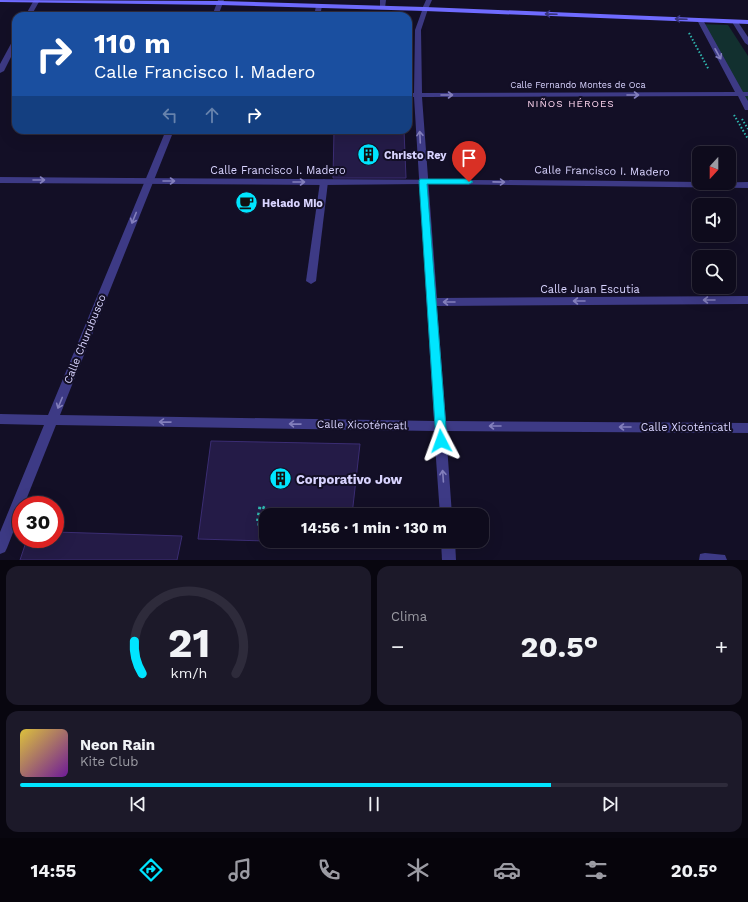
<!DOCTYPE html>
<html lang="es">
<meta charset="utf-8">
<style>
:root{--surface:#0e0b1c;--page:#1c1929;--text:#f1f3f6;--muted:#9b9ba3;--line:#2e2b3b;--accent:#00e5ff}
body{margin:0;font-family:"Work Sans",sans-serif;background:var(--page);color:var(--text);height:100vh;display:flex;flex-direction:column;font-size:15px;white-space:nowrap}
*{box-sizing:border-box;margin:0}
p{font-size:13px;color:var(--muted)}
.icon{flex:none;width:22px;height:22px;fill:none;stroke:currentColor;stroke-width:2;stroke-linecap:round;stroke-linejoin:round}
.map{position:relative;height:560px;overflow:hidden}
.drawer{display:flex;flex-direction:column;gap:6px;padding:6px;background:#08060f;flex:1}
.drawer>*{flex:none}
.hud{position:absolute;left:12px;top:12px;width:400px;height:122px;border-radius:12px;box-shadow:0 4px 16px #0002,0 0 0 1px var(--line);background:#1a4fa0;color:#fff;overflow:hidden}
.needle{width:26px;rotate:201deg}
.controls{position:absolute;left:692px;top:146px;display:grid;gap:8px}
.controls a{display:grid;place-items:center;width:44px;height:44px;border-radius:8px;background:var(--surface);box-shadow:0 4px 16px #0002,0 0 0 1px var(--line);font-size:20px}
.speed{position:absolute;left:12px;top:496px;display:flex;gap:8px;font-size:20px;font-weight:700;text-align:center}
.speed>*{display:grid;place-content:center;width:52px;height:52px;border-radius:50%;background:var(--surface);box-shadow:0 4px 16px #0002,0 0 0 1px var(--line);line-height:1}
.speed .limit{border:6px solid #d22;background:#fff;color:#111}
.pin{position:absolute;display:grid;place-items:center;width:34px;height:34px;color:#fff;margin:-41px -17px;border-radius:50% 50% 50% 0;rotate:-45deg;box-shadow:0 0 4px #0007}
.pin .icon{rotate:45deg}
.me{position:absolute;width:44px;margin:-22px;rotate:356deg;stroke-linejoin:round;filter:drop-shadow(0 0 3px #0008)}
.turn{display:flex;align-items:center;gap:14px;height:84px;padding:0 16px;font-size:18px}
.turn .icon{width:52px;height:52px;stroke-width:2.5}
.turn b{display:block;font-size:28px;line-height:34px}
.lanes{display:flex;align-items:center;height:38px;padding:0 16px;background:#0003;justify-content:center;gap:20px;direction:ltr}
.lanes .off{opacity:.35}
.big{font-size:30px;font-weight:700;line-height:1.1}
.drawer .widget{flex:1;display:flex;flex-direction:column;justify-content:center;gap:6px;min-width:0;padding:0 14px;border-radius:12px;background:var(--page)}
.drawer .dial{align-items:center;gap:0}
.dial svg{height:104px;overflow:visible;fill:none;stroke:var(--line);stroke-width:7;stroke-linecap:round;text-anchor:middle}
.dial text{fill:var(--text);stroke:none}
.song{display:flex;align-items:center;gap:12px}
.cover{width:48px;height:48px;border-radius:6px;background:linear-gradient(135deg,hsl(50 70% 55%),hsl(280 70% 35%))}
.played{height:4px;border-radius:2px;background:linear-gradient(90deg,var(--accent) 75%,var(--line) 75%)}
.keys{display:flex;justify-content:space-around;direction:ltr}
.heat{display:flex;justify-content:space-between;align-items:center;font-size:22px;direction:ltr}
.drawer .tiles{flex:1;display:grid;gap:6px;grid-template-columns:1fr 1fr}
.widget:last-child{grid-column:span 2}
.trip{position:absolute;left:259px;top:508px;width:230px;height:40px;border-radius:12px;background:var(--surface);box-shadow:0 4px 16px #0002,0 0 0 1px var(--line);font-weight:700;line-height:40px;text-align:center}
.dock{display:flex;height:64px;justify-content:space-around;align-items:center;background:#06040b;color:var(--muted)}
.dock .icon{width:28px;height:28px}
.dock .selected{color:var(--accent)}
.dock b{font-size:18px;color:var(--text)}
.map>svg:first-child{display:block}
.green{fill:#12302f}
.building{fill:#241b47;stroke:#3b2d73}
.lines{fill:none;stroke-linecap:round;stroke-linejoin:round}
.path-far1{stroke:#2fb8b0;stroke-width:2;stroke-dasharray:1.5 2;stroke-linecap:butt}
.path{stroke:#2fb8b0;stroke-width:3;stroke-dasharray:2.5 3.5;stroke-linecap:butt}
.service{fill:#3d3a85;fill-rule:evenodd}
.minor{fill:#3d3a85;fill-rule:evenodd}
.tertiary{fill:#3d3a85;fill-rule:evenodd}
.secondary{fill:#6f6bff;fill-rule:evenodd}
.oneway{stroke:#38347d}
.oneway2{stroke:#837fbc}
.route{fill:#00e5ff;stroke:#0095a6}
.labels{text-anchor:middle;dominant-baseline:central;stroke-width:4;stroke-linejoin:round;paint-order:stroke}
.far-street-label{font-size:9px;fill:#d9d4ff;stroke:#130f26}
.far-neighbourhood-label{font-size:10px;letter-spacing:1px;fill:#ffd6f0;stroke:#130f26}
.poi-label{font-size:11px;font-weight:bold;fill:#d9d4ff;stroke:#130f26;text-anchor:start}
.street-label{font-size:11px;fill:#d9d4ff;stroke:#130f26}
.near-poi-label{font-size:13px;font-weight:bold;fill:#d9d4ff;stroke:#130f26;text-anchor:start}
</style>
<div class="map">
<svg width="748" height="560" viewBox="0 0 748 560">
<rect width="100%" height="100%" fill="#130f26"/>
<path class="green" d="M699,24L728,25L748,56V108Z"/>
<g class="building">
<path d="M334,130H404L406,178H333Z"/>
<path d="M211,441L360,444L352,515H266V541L198,539Z"/>
<path d="M55,532L182,536L177,560H20L27,539H55Z"/>
</g>
<g class="lines">
<g class="path-far1">
<path d="M689,33L709,70"/>
<path d="M734,115L748,139"/>
<path d="M742,119L748,129"/>
</g>
<path class="path" d="M266,525L257,524L260,506L280,515"/>
<g class="service">
<path d="M380,0H386L385,8L380,7Z"/>
<path d="M426,0H432L428,9L425,11L422,9Z"/>
</g>
<g class="minor">
<path d="M34,0H40L31,16H25Z"/>
<path d="M218,0H224L218,16H212Z"/>
<path d="M319,4L322,6L320,16H314L316,6Z"/>
<path d="M423,8L428,9L421,30L422,93L735,92L697,20L700,18L703,20L743,92H748V96H745L748,101V110H745L738,96L422,97L437,298L748,296V304L437,306L446,421L748,423V433L446,431L452,515H440L434,431L56,425L24,505H21V512L7,548L5,552L0,554V532L44,425L0,424V414L48,415L166,130H174L60,415L434,421L414,97H408V93H414L415,30Z"/>
<path d="M733,21L738,22L748,37V45L745,43L732,22Z"/>
<path d="M16,38V47L4,71L0,73V64L13,40Z"/>
<path d="M324,179L328,182L316,281L311,284L306,281L320,182Z"/>
<path d="M441,541H455L456,560H442Z"/>
<path d="M705,553L725,555L727,560H699L700,554Z"/>
</g>
<path class="tertiary" d="M0,177C233,179 466,179 699,182V183L748,182V188L423,184L324,185L0,183Z"/>
<path class="secondary" d="M0,0L220,1L425,7L748,20V24L425,11L220,5L0,2Z"/>
</g>
<defs><path id="oneway-shaft" d="M-6 0H5M1.5-3L5.5 0L1.5 3" fill="none" stroke-width="1.6" stroke-linecap="round" stroke-linejoin="round"/></defs>
<g class="oneway">
<use href="#oneway-shaft" transform="translate(551 14) rotate(-178)"/>
<use href="#oneway-shaft" transform="translate(681 19) rotate(-178)"/>
</g>
<g class="oneway2">
<use href="#oneway-shaft" transform="translate(718 54) rotate(61)"/>
<use href="#oneway-shaft" transform="translate(447 95)"/>
<use href="#oneway-shaft" transform="translate(633 95)"/>
<use href="#oneway-shaft" transform="translate(420 137) rotate(-93)"/>
<use href="#oneway-shaft" transform="translate(39 180)"/>
<use href="#oneway-shaft" transform="translate(169 181)"/>
<use href="#oneway-shaft" transform="translate(299 182)"/>
<use href="#oneway-shaft" transform="translate(499 182) rotate(1)"/>
<use href="#oneway-shaft" transform="translate(134 218) rotate(112)"/>
<use href="#oneway-shaft" transform="translate(709 300) rotate(180)"/>
<use href="#oneway-shaft" transform="translate(579 301) rotate(180)"/>
<use href="#oneway-shaft" transform="translate(449 302) rotate(180)"/>
<use href="#oneway-shaft" transform="translate(60 403) rotate(112)"/>
<use href="#oneway-shaft" transform="translate(165 422) rotate(-179)"/>
<use href="#oneway-shaft" transform="translate(295 424) rotate(-179)"/>
<use href="#oneway-shaft" transform="translate(495 426) rotate(-180)"/>
<use href="#oneway-shaft" transform="translate(625 427) rotate(-180)"/>
<use href="#oneway-shaft" transform="translate(443 476) rotate(-94)"/>
</g>
<path class="route" d="M420,179H469L473,182L469,184H427L447,441L445,444L441,445L437,444L436,441L419,181Z"/>
<defs>
<symbol id="building-disc" viewBox="-11 -11 22 22"><circle r="9.5" fill="#00e5ff" stroke="#130f26"/><path d="M-4-6H4V6H1V3H-1V6H-4ZM-2.5-4.3h1.7v1.8h-1.7ZM.8-4.3h1.7v1.8H.8ZM-2.5-1h1.7V.8h-1.7ZM.8-1h1.7V.8H.8Z" fill="#111"/></symbol>
<symbol id="cafe-disc" viewBox="-11 -11 22 22"><circle r="9.5" fill="#00e5ff" stroke="#130f26"/><path d="M-5.5-4.5H6V0H3Q3 3.5 0 3.5H-2.5Q-5.5 3.5-5.5 0ZM3-3.2v2h1.7v-2ZM-6 4.5H4V6H-6Z" fill="#111"/></symbol>
</defs>
<g fill-rule="evenodd">
<use href="#building-disc" x="356" y="142" width="25" height="25"/>
<use href="#cafe-disc" x="234" y="190" width="25" height="25"/>
<use href="#building-disc" x="268" y="466" width="25" height="25"/>
</g>
<g class="labels">
<g class="far-street-label">
<text x="578" y="85">Calle Fernando Montes de Oca</text>
</g>
<g class="far-neighbourhood-label">
<text x="571" y="103">NIÑOS HÉROES</text>
</g>
<g class="poi-label">
<text x="384" y="155">Christo Rey</text>
<text x="262" y="203">Helado Mio</text>
</g>
<g class="street-label">
<text x="278" y="170">Calle Francisco I. Madero</text>
<text transform="translate(602 171) rotate(1)">Calle Francisco I. Madero</text>
<text x="590" y="289">Calle Juan Escutia</text>
<text transform="translate(85 339) rotate(-68)">Calle Churubusco</text>
<text transform="translate(362 425) rotate(1)">Calle Xicoténcatl</text>
<text x="686" y="427">Calle Xicoténcatl</text>
</g>
<g class="near-poi-label">
<text x="296" y="479">Corporativo Jow</text>
</g>
</g>
</svg>
<div class="controls">
<a><svg class="needle" viewBox="-14 -14 28 28"><path d="M0-13l5 13h-10z" fill="#e53935"/><path d="M0 13l5-13h-10z" fill="#9b9ba3"/></svg></a>
<a><svg class="icon" aria-label="sound" viewBox="0 0 24 24"><path d="M4 9h4l5-4v14l-5-4H4zM17 9q2 3 0 6"/></svg></a>
<a><svg class="icon" aria-label="search" viewBox="0 0 24 24"><circle cx="10" cy="10" r="6"/><path d="M15 15l6 6"/></svg></a>
</div>
<div class="speed"><div class="limit">30</div></div>
<div class="pin" style="left:469px;top:182px;background:#d93025"><svg class="icon" aria-label="arrive" viewBox="0 0 24 24"><path d="M6 21V4h12l-3 4 3 4H6"/></svg></div>
<svg class="me" style="left:441px;top:441px" viewBox="-20 -20 40 40"><path d="M0-17L14 15 0 8-14 15z" fill="#00e5ff" stroke="#fff" stroke-width="4"/></svg>
<div class="trip">14:56 · 1 min · 130 m</div>
<div class="hud">
<div class="turn"><svg class="icon" aria-label="right" viewBox="0 0 24 24"><path d="M7 20v-9h11M14 6l5 5-5 5"/></svg><div><b>110 m</b>Calle Francisco I. Madero</div></div>
<div class="lanes"><svg class="icon off" aria-label="left" viewBox="0 0 24 24"><path d="M17 20v-9H6M10 6l-5 5 5 5"/></svg><svg class="icon off" aria-label="ahead" viewBox="0 0 24 24"><path d="M12 20V5M6 11l6-6 6 6"/></svg><svg class="icon" aria-label="right" viewBox="0 0 24 24"><path d="M7 20v-9h11M14 6l5 5-5 5"/></svg></div>
</div>
</div>
<section class="drawer">
<div class="tiles">
<div class="widget dial"><svg viewBox="0 0 100 80">
<path d="M14 69A42 42 0 1 1 86 69"/>
<path d="M14 69A42 42 0 0 1 8 44" stroke="#00e5ff"/>
<text x="50" y="56" font-size="32" font-weight="700">21</text>
<text x="50" y="72" font-size="11">km/h</text>
</svg></div>
<div class="widget"><p>Clima</p>
<div class="heat"><a>−</a><b class="big">20.5°</b><a>+</a></div>
</div>
<div class="widget">
<div class="song"><i class="cover"></i><div><b>Neon Rain</b><p>Kite Club</p></div></div>
<div class="played"></div>
<div class="keys"><svg class="icon" aria-label="previous" viewBox="0 0 24 24"><path d="M18 5L8 12l10 7zM5 5v14"/></svg><svg class="icon" aria-label="pause" viewBox="0 0 24 24"><path d="M8 5v14M16 5v14"/></svg><svg class="icon" aria-label="next" viewBox="0 0 24 24"><path d="M6 5l10 7-10 7zM19 5v14"/></svg></div>
</div>
</div>
</section>
<nav class="dock">
<b>14:55</b>
<svg class="icon selected" aria-label="directions" viewBox="0 0 24 24"><path d="M12 3l9 9-9 9-9-9zM9 14v-3h6M13 9l2 2-2 2"/></svg>
<svg class="icon" aria-label="music" viewBox="0 0 24 24"><path d="M9 18V5l10-2v13"/><circle cx="6" cy="18" r="3"/><circle cx="16" cy="16" r="3"/></svg>
<svg class="icon" aria-label="phone" viewBox="0 0 24 24"><path d="M5 4h4l2 5-3 2q2 4 5 5l2-3 5 2v4C11 20 4 13 5 4z"/></svg>
<svg class="icon" aria-label="climate" viewBox="0 0 24 24"><path d="M12 3v18M4 7l16 10M4 17L20 7"/></svg>
<svg class="icon" aria-label="car" viewBox="0 0 24 24"><path d="M5 17H2v-5l4-1 3-4h7l3 4 3 1v5h-3M9 17h6M6 11h13"/><circle cx="7" cy="17" r="2"/><circle cx="17" cy="17" r="2"/></svg>
<svg class="icon" aria-label="filters" viewBox="0 0 24 24"><path d="M4 7h16M4 17h16"/><circle cx="9" cy="7" r="2"/><circle cx="15" cy="17" r="2"/></svg>
<b>20.5°</b>
</nav>
